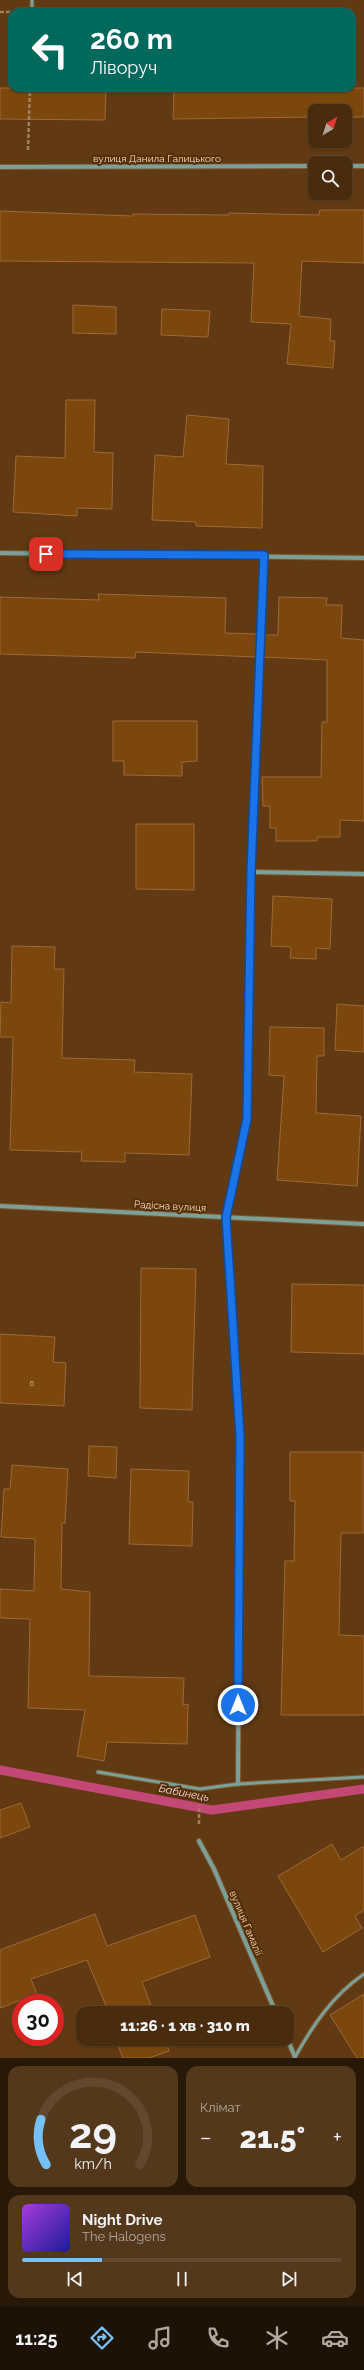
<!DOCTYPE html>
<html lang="uk">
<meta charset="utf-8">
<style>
:root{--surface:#492c0e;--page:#53381c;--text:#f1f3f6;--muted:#b1a79e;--line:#61482e;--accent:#75c0f6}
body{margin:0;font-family:Raleway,sans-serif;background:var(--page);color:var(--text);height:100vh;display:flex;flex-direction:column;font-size:15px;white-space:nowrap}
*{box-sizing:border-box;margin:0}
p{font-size:13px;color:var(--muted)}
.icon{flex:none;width:22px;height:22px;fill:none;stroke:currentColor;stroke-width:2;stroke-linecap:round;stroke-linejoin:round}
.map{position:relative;height:2058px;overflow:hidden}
.details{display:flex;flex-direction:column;gap:8px;padding:8px;background:#281808;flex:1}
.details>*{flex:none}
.banner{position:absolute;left:8px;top:8px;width:348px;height:84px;border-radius:12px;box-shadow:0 1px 3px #0004,0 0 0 1px var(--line);background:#00695c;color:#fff;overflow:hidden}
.needle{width:26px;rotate:38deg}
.fabs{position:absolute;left:308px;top:104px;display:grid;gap:8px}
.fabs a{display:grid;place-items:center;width:44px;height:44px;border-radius:8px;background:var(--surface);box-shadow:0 1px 3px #0004,0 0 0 1px var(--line);font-size:20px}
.speed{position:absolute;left:12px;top:1994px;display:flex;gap:8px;font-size:20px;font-weight:700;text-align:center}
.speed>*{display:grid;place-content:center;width:52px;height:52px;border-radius:50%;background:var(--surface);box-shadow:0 1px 3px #0004,0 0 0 1px var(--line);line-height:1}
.speed .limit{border:6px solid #d22;background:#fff;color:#111}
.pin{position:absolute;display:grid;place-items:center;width:34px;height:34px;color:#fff;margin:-17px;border-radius:8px;box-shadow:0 2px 6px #0006}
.me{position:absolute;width:44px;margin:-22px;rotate:0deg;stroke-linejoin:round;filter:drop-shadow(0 0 3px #0008)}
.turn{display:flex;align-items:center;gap:14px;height:84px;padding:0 16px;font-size:18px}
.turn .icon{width:52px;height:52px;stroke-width:2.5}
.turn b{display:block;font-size:28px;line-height:34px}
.big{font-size:30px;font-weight:800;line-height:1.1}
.details .widget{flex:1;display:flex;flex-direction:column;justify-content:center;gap:6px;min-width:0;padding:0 14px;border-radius:12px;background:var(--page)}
.details .dial{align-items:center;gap:0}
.dial svg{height:104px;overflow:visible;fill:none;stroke:var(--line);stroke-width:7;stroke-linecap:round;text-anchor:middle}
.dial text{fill:var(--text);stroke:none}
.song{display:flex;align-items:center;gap:12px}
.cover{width:48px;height:48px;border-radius:6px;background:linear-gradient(135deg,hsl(280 70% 55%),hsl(240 70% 35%))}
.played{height:4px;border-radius:2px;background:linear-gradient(90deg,var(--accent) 25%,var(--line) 25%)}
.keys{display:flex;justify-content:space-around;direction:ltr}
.heat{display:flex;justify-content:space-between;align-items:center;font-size:22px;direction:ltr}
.details .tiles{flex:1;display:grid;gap:8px;grid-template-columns:1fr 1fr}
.widget:last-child{grid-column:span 2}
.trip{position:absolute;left:76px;top:2006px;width:218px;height:40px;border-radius:12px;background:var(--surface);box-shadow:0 1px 3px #0004,0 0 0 1px var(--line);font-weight:800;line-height:40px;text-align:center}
.tab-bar{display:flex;height:64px;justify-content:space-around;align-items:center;background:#1d1206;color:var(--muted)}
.tab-bar .icon{width:28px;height:28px}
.tab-bar .current{color:var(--accent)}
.tab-bar b{font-size:18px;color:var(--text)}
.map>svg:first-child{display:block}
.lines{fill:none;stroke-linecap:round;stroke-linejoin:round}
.stream{stroke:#c44875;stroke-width:9}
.building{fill:#7c470d;stroke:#9e6838}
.service-casing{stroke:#7c5732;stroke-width:5}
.minor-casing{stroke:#7c5732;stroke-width:6}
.path{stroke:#a37f5f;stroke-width:2.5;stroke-dasharray:4 2;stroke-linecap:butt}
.service{stroke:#7aa098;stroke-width:3}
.minor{stroke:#7aa098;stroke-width:4}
.route-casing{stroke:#114b97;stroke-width:10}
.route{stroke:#1a73e8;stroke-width:7}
.labels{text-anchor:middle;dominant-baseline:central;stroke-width:4;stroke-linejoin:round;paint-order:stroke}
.number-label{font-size:8px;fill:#d9b494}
.street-label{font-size:10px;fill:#f8d9c1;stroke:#552f06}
.water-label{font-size:11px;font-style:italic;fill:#f8d6df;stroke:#552f06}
</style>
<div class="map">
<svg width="364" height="2058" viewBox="0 0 364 2058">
<rect width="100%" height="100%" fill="#613a13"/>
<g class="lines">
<path class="stream" d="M0,1770L212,1810L364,1789"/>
</g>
<g class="building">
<path d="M0,88H106L105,120L0,119Z"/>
<path d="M174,88H364V117H345V111H315L314,117L173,119Z"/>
<path d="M320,210H364V263L302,261L299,316L331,319L330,341H335L333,368L287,364L291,324L251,322L254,263L0,261V211L133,216V214L229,215V213L319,215Z"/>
<path d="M73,305L116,307V334L73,333Z"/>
<path d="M162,309L210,311L208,337L161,335Z"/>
<path d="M66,400H95L94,452L113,453L112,509L77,508V516L13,512L16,456L65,458Z"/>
<path d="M187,415L229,419L226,464L263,466L262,528L196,526V522L152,520L155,455L183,457Z"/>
<path d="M98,594L226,598L225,633L257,634L256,657L136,652L135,658L0,654V597L99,600Z"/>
<path d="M279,597L327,598L326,605H342L341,638L364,640V821L340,820V837H317V841H276V828H270V806H263L262,777H321L322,722H327V660L263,657L264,635H278Z"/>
<path d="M113,721H197V761L182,762V776L124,775V761H113Z"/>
<path d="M136,824H194V890L136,889Z"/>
<path d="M273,896L332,899L330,949L316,948V959L290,958L291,947L271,946Z"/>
<path d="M12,946L55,947L54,969H64L62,1058L135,1060L134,1072L192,1074L189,1155L125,1153V1162L81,1161L82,1152L10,1150L13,1037H0L1,1002L11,1003Z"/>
<path d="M337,1004L364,1006V1052L335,1050Z"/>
<path d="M270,1027L324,1028V1056H317L316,1113L361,1116L357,1186L277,1180L284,1076L269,1075Z"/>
<path d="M141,1268L196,1269L192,1410L140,1408Z"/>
<path d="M292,1284L364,1285V1354L291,1352Z"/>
<path d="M0,1334L55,1337L53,1362L66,1363L64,1406L0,1403Z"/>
<path d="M89,1446L117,1447L116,1478L88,1476Z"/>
<path d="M290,1452H363V1533H341L339,1635L364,1636V1715H281L285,1561H294L295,1501H290Z"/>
<path d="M12,1465L68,1469L65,1523H62L61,1589L90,1592L89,1676L184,1678L183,1705L188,1704L187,1744L107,1742L104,1761L77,1756L85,1710L28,1708L30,1619L0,1618V1589L34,1591L35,1539L1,1537L4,1489H10Z"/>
<path d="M131,1469L189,1471L188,1502H193L192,1546L129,1544Z"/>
<path d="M21,1803L30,1827L0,1838V1810Z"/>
<path d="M332,1844L341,1860L364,1846V1910L355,1916L362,1928L323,1952L278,1876Z"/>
<path d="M95,1914L107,1946L195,1915L210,1957L142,1982L154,2013H109L87,1960L31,1979L37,1994L0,2008V1950Z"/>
<path d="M364,1994V2058H357L330,2015Z"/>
<path d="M115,2039H165L169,2051L149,2058H123Z"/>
</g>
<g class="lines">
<defs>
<g id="service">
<path d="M32,0V11"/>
<path d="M98,1772L200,1789L238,1784L364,1777"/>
<path d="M295,2057C313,2025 333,1995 364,1974"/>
</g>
<g id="minor">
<path d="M345,166H364"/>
<path d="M0,167L315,166"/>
<path d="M0,553L364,558"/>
<path d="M251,872L364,874"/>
<path d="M0,1206L364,1224"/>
<path d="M238,1784L240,1436L227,1217L247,1119L251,872L264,555"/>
<path d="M199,1841L214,1869L276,2013"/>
<path d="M287,2038L295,2057"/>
</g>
</defs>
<use href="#service" class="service-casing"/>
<use href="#minor" class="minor-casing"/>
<g class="path">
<path d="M0,12H15"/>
<path d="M28,150L30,88"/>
<path d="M199,1824V1805"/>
</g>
<use href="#service" class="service"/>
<use href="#minor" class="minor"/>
</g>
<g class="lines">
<defs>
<path id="route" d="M46,554L264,555L251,872L247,1119L226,1217L240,1436L238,1705"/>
</defs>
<use href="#route" class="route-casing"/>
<use href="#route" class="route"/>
</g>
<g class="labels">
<g class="number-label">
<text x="32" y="1383">6</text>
</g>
<g class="street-label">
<text x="157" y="158">вулиця Данила Галицького</text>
<text transform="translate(170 1206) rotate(3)">Радісна вулиця</text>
<text transform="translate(246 1923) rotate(67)">вулиця Гамалії</text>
</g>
<g class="water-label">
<text transform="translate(184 1793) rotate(11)">Бабинець</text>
</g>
</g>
</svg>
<div class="fabs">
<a><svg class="needle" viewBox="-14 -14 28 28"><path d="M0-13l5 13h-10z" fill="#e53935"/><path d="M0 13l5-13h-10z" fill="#b1a79e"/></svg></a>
<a><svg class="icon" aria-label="search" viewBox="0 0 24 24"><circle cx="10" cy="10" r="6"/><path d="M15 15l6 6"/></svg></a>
</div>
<div class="speed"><div class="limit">30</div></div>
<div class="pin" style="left:46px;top:554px;background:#d93025"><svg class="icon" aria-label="arrive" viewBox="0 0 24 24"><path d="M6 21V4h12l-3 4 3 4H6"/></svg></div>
<svg class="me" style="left:238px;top:1705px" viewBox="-20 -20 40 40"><circle r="17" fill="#1a73e8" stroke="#fff" stroke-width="3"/><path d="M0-11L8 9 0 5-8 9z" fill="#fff"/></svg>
<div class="trip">11:26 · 1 хв · 310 m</div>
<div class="banner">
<div class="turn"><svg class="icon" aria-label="left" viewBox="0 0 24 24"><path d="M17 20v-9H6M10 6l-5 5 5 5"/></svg><div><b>260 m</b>Ліворуч</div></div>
</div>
</div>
<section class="details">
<div class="tiles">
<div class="widget dial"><svg viewBox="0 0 100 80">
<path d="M14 69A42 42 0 1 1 86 69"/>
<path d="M14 69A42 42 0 0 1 10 34" stroke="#75c0f6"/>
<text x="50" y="56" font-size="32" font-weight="700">29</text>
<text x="50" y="72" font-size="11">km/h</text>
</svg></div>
<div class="widget"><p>Клімат</p>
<div class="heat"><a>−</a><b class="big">21.5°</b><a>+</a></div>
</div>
<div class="widget">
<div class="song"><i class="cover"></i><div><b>Night Drive</b><p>The Halogens</p></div></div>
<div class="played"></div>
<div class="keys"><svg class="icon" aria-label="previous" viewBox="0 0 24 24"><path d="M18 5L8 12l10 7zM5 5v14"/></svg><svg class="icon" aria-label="pause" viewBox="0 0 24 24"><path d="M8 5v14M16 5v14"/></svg><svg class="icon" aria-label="next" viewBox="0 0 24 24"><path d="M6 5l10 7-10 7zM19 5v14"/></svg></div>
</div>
</div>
</section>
<nav class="tab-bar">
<b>11:25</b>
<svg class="icon current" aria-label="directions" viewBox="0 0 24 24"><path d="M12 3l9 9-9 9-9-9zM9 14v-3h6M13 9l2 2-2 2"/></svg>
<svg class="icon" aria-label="music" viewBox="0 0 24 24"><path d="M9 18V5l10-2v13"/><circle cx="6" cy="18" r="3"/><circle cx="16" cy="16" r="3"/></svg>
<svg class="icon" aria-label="phone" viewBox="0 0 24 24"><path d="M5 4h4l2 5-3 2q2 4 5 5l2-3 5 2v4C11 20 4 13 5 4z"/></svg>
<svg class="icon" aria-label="climate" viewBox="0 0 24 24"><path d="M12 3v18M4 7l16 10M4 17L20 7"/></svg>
<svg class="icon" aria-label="car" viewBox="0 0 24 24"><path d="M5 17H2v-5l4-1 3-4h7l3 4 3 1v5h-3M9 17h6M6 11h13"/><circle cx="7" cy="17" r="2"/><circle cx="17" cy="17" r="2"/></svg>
</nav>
